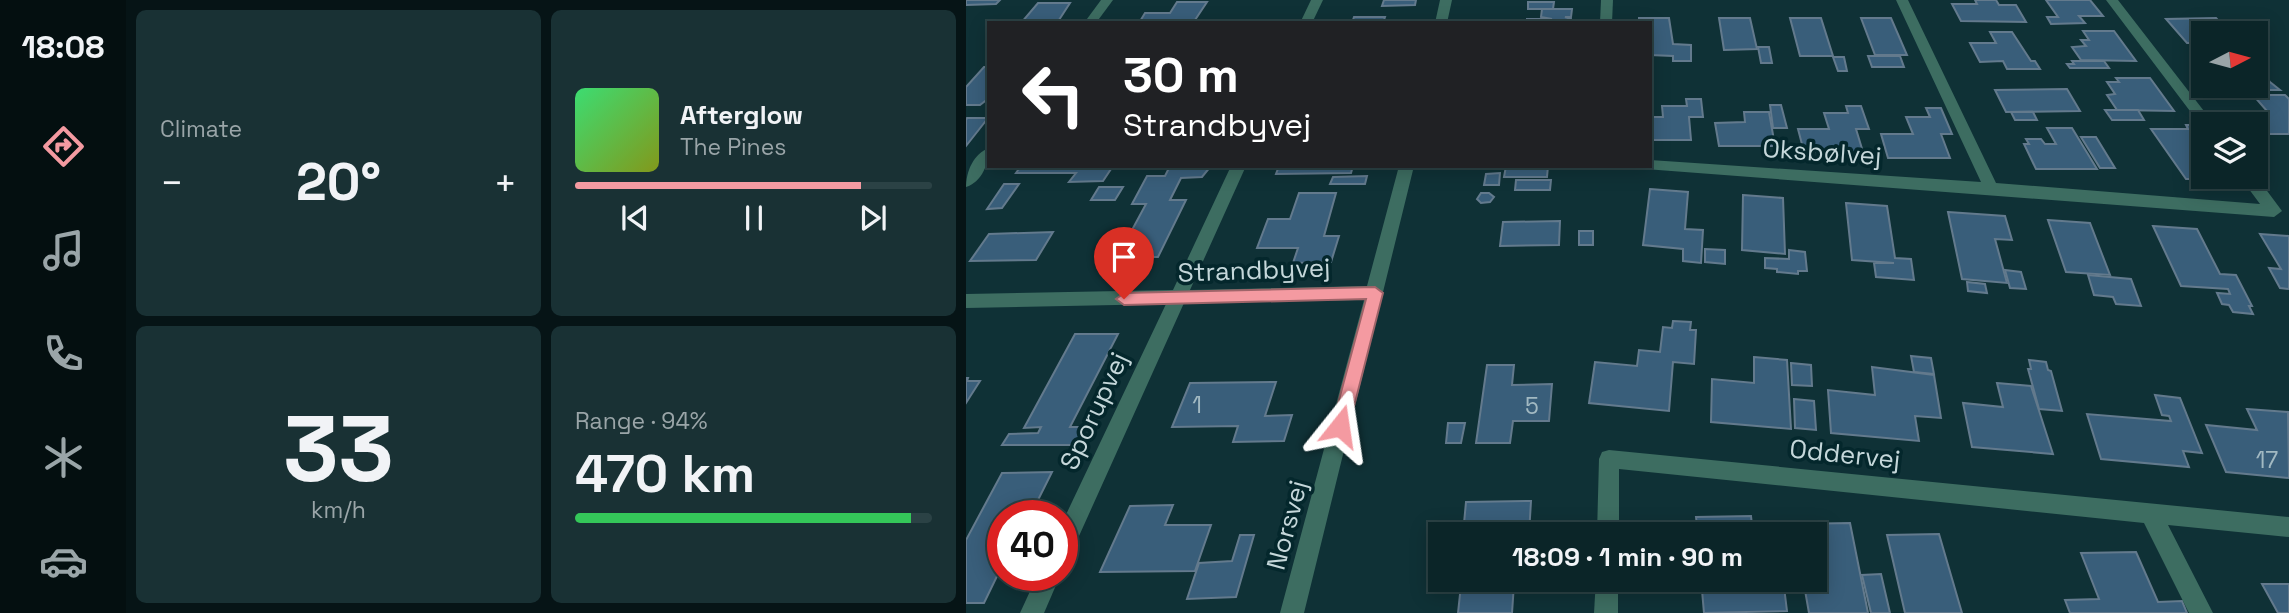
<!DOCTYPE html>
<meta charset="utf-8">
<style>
:root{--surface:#0b2528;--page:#193134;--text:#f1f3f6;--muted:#9aa5a8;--line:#2b4245;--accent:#f49aa1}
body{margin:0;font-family:"Space Grotesk",sans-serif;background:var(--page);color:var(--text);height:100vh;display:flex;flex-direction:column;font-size:26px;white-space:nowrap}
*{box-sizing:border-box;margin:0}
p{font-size:23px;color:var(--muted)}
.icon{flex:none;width:38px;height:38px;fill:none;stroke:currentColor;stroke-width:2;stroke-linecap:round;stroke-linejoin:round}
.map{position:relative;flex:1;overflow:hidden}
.sheet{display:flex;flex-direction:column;gap:10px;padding:10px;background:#061416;width:840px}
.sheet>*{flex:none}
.hud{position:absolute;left:21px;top:21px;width:665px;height:147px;border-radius:0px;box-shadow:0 4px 18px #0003,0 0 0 2px var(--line);background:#202124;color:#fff;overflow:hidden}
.needle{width:46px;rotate:84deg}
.tools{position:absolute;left:1225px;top:21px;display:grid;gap:14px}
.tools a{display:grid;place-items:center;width:77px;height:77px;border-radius:0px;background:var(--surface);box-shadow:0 4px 18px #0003,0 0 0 2px var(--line);font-size:35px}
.speed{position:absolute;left:21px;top:500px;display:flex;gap:14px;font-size:35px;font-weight:700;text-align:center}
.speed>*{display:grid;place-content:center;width:91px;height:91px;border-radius:50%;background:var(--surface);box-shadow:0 4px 18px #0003,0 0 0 2px var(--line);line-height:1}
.speed .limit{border:10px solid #d22;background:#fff;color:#111}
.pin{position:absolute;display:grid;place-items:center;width:60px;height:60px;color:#fff;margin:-72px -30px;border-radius:50% 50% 50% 0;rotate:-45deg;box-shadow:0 0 7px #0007}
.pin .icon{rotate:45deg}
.me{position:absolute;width:77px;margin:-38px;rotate:15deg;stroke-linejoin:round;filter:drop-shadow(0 0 5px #0008)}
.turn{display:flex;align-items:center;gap:24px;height:147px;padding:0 21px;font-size:32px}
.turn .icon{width:91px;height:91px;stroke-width:2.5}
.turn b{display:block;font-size:49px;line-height:60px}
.big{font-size:52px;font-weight:700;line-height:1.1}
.sheet .card{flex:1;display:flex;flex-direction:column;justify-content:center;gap:10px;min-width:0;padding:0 24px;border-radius:10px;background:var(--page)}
.sheet .dial{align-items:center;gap:0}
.dial b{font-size:91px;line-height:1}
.song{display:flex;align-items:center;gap:21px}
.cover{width:84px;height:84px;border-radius:10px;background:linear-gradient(135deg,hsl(140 70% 55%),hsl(70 70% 35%))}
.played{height:7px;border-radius:4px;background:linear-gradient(90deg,var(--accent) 80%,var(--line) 80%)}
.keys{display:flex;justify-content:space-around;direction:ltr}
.heat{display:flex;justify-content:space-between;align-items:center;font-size:38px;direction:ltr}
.charge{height:10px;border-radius:5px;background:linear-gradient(90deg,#34c759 94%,var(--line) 0)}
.sheet .tiles{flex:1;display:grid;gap:10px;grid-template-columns:repeat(2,1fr)}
.trip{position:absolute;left:462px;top:522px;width:399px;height:70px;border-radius:0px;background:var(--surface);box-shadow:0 4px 18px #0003,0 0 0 2px var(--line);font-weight:700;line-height:70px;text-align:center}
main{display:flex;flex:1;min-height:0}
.dock{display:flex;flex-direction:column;width:126px;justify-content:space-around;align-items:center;background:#040f10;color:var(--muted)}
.dock .icon{width:49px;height:49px}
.dock .selected{color:var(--accent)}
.dock b{font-size:32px;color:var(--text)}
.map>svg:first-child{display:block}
.building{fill:#395e7a;stroke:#637a8d;stroke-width:2}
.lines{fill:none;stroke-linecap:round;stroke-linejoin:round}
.minor{fill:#3d6d61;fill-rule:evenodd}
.route{fill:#f49aa1;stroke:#9f6469;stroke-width:2}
.labels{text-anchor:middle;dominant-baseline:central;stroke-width:7;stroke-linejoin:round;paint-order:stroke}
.number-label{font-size:23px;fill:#a2b9c2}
.street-label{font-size:26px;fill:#c5d7da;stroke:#04272c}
</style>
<main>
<nav class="dock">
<b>18:08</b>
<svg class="icon selected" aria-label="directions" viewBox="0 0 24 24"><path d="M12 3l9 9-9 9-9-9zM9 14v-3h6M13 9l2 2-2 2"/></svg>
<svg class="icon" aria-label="music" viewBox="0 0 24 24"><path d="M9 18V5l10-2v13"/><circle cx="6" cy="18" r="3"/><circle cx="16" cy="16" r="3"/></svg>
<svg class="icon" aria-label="phone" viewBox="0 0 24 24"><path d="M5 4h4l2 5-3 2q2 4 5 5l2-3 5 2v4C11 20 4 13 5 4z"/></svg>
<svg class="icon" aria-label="climate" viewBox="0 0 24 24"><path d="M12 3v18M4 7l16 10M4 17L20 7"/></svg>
<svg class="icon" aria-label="car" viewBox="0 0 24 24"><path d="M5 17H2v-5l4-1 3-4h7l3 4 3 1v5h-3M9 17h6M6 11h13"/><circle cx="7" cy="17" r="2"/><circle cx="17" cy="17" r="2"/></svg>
</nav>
<section class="sheet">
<div class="tiles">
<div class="card"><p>Climate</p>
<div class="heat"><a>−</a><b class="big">20°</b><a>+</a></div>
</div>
<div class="card">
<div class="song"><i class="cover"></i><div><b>Afterglow</b><p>The Pines</p></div></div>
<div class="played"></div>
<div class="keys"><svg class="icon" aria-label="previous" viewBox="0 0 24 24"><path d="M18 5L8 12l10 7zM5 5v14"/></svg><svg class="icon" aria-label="pause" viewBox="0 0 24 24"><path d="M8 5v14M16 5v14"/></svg><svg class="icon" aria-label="next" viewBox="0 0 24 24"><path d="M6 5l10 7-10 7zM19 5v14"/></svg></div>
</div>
<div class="card dial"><b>33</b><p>km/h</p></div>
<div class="card"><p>Range · 94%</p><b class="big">470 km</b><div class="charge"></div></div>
</div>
</section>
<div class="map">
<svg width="1323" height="613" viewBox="0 0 1323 613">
<rect width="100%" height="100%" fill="#0f3136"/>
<g class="building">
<path d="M0,0H34L30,4L0,5Z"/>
<path d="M418,0H450L449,5L416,6Z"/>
<path d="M1009,0H1030L1033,5H1050L1060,22L995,21L986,4H1011Z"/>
<path d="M1080,0H1124L1137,16H1113L1119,23L1085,24L1081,17H1092Z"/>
<path d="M211,2H241L227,23H173L179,13H204Z"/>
<path d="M562,2H588L587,9H562Z"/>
<path d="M72,3H104L91,23H55Z"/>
<path d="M576,9H606L605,17H599L605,19V23H561V19H586L575,17Z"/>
<path d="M388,17H419L417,23H386Z"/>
<path d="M673,18H703L707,44L725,45V61H707V56L684,55V23H673Z"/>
<path d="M753,18H784L791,49L758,50Z"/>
<path d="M824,18H855L867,56H834Z"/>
<path d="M895,18H925L941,55H909Z"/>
<path d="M1250,18L1263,33H1237V43H1221L1200,19Z"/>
<path d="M1117,31H1148L1170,61L1115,60L1106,47L1120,46L1115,40H1123Z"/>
<path d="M1024,32H1046L1065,61H1069L1074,69H1041L1037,61L1014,62L1004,43H1030Z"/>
<path d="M792,47H803L806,63H795Z"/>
<path d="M902,56H934L938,67H906Z"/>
<path d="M867,57H878L881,71H872Z"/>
<path d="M1106,61H1138L1143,68H1104L1101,64H1108Z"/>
<path d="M1290,66L1304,82L1314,90H1286L1283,86H1290Z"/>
<path d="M18,67H23V98L14,105H0V87Z"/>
<path d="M1150,78H1184L1208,111L1151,110L1141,95L1149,94L1141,82H1153Z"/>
<path d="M1101,89L1114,111L1040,112L1029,90Z"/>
<path d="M1287,95H1319L1323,99V134H1296L1277,111H1301Z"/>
<path d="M720,99H735L737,117H723L725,140H684V117H697L696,106H721Z"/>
<path d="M804,105H815L821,128H807Z"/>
<path d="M880,106H895L903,129H890L897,152H838L832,129H863L858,113H882Z"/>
<path d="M960,108H975L986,134H975L984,158H922L915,134H947L940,117H964Z"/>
<path d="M1139,110H1172L1178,120H1146Z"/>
<path d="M778,112H803L809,146H753L749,123L779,122Z"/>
<path d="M1045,112H1067L1071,120H1049Z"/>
<path d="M1,118H22L0,146V120Z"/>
<path d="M1220,125H1231L1237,134V145H1234L1237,149V177H1257L1259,179H1220L1185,129H1222Z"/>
<path d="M1081,128H1106L1131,169H1070L1058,144H1063L1060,139H1075L1079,144H1090Z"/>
<path d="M1115,137H1130L1149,168H1134Z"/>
<path d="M55,166H118L116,169H145L137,181L103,182L110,173H50Z"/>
<path d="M204,166H245L236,177L215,178L204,200H220L192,257H135L143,243H159L180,204H166L181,176H199Z"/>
<path d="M313,166H387L385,173L310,174Z"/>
<path d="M540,166H582L581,177H538Z"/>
<path d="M534,173L533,185H518L520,174Z"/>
<path d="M401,176L399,184H364L367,177Z"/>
<path d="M550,180H585L584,190H549Z"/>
<path d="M38,184H53L36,208L21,209Z"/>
<path d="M133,187H157L149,200H125Z"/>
<path d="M684,189L722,192L719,229L737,230L735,263L717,261V249L677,245Z"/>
<path d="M333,193H370L358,236H373L365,262L327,263L332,248H291L302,219H324Z"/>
<path d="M515,193H523L528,197L524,202L515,203L511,199Z"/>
<path d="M777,195L817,198L819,254L776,250Z"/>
<path d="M880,203L921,206L929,258L945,259L948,280L910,277L908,263H928L886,260Z"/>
<path d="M982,212L1039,216L1046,240L1029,239L1041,283L996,279Z"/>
<path d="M1082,220L1124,223L1144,275L1100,272Z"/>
<path d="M594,221L593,245L534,246L537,222Z"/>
<path d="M1187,226L1231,229L1254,274L1270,275L1286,306H1283L1287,314L1267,312L1263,305L1256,304L1251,293L1264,294L1262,289L1215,286Z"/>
<rect x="613" y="231" width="14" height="14"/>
<path d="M87,232L70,260L4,261L23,234Z"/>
<path d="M1294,234L1323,236V289L1314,288L1303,268L1315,269Z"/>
<path d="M739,249L759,250V264L739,262Z"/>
<path d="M823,250L839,252L841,271H832V274L811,272V269L799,268V258L823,259Z"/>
<path d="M1039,270L1055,272L1060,289L1044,288Z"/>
<path d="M1122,275L1165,279L1175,306L1150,304L1147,297L1128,295Z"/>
<path d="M1001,282L1019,284L1021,293L1002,291Z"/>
<path d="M707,321L725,322L724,330H730L728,364L707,362L703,411L623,403L629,362L671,366L673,350L694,352L697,327L706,328Z"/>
<path d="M109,334H152L104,427H118L109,445H36L43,434L72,433L75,427L58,428Z"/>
<path d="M945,356L965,358L968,374L948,372Z"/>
<path d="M788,357L821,360L825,429L745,422L746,379L788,383Z"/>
<path d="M1063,360L1080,362L1082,370L1085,371L1096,411L1073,409L1062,369H1065Z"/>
<path d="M825,363L845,365L846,386L826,385Z"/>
<path d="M521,365H548L546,385L586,384L583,421H547L544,443H510Z"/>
<path d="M906,367L968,375L975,418L949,416L953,441L865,433L862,390L909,395Z"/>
<path d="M0,378H2L1,381H14L0,403Z"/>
<path d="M310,382L299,416L326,415L318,441L267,442L272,426L206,427L224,383Z"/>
<path d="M1031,383L1065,386L1087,454L1006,447L997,403L1037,407Z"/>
<path d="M1189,395L1214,398L1236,453L1217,451L1223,467L1135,459L1121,414L1205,421L1203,416L1196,415Z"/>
<path d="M828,399L848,401L850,430L829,428Z"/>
<path d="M1281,409L1322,412L1323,478L1260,472L1240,425L1291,430Z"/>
<path d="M482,423H499L495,443H480Z"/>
<path d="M86,472L64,516H37V570H34L18,603H0V540L36,473Z"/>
<path d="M565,501L563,534H497L500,502Z"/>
<path d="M207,505L199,525H245L229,571L134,572L164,506Z"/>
<path d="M785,516L787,534H732L730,517Z"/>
<path d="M884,523L902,613H843L837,579H849V534H830L828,524Z"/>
<path d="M973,534L996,613H939L921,535Z"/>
<path d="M274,535H288L270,597L221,599L233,563L266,561Z"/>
<path d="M465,546H474V569H462Z"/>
<path d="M1170,552L1192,602L1216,601L1221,613H1104L1099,600L1133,599L1115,553Z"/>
<path d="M915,574L924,613H905L896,575Z"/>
<path d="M735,579H817L821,611L738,613Z"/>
<path d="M548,584L546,613H492L495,585Z"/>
<path d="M1296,584H1323V613H1312Z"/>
</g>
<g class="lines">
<g class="minor">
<path d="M135,0H147L130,23H118Z"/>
<path d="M345,0H357L346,23H334Z"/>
<path d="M474,0H486L481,23H469Z"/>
<path d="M635,0H647L646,23H634Z"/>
<path d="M930,0H942L1030,183L1294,204L1274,177L1290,176L1316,211L1308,217L679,169L677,166H684V160L1015,182Z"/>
<path d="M1140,0H1152L1248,124H1237L1236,127Z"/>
<path d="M23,148C23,163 16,182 0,187C0,172 7,154 23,148Z"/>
<path d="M265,166H280L224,290L401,286L433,166H448L338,613H314L398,300L218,303L104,556L96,559V523L200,304L0,308V294L207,290Z"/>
<path d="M643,450L1323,517V537L1202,525L1247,613H1223L1178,523L653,469V534H631L633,459L636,452Z"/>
<path d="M71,576H94L78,613H54Z"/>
<path d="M630,579H652V613H628Z"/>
</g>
</g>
<path class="route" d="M409,287L417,293L383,426L381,432L374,434L368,432L366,426L400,299L158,305L150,299L158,293Z"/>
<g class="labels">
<g class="number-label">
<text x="231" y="405">1</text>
<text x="566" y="406">5</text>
<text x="1301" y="460">17</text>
</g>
<g class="street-label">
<text transform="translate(856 152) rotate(4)">Oksbølvej</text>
<text transform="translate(288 270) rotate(-2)">Strandbyvej</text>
<text transform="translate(128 411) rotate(-65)">Sporupvej</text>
<text transform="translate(879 454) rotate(6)">Oddervej</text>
<text transform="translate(321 525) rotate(-75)">Norsvej</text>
</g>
</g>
</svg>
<div class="tools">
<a><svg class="needle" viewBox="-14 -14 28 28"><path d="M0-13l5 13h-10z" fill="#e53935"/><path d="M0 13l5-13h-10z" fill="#9aa5a8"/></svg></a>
<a><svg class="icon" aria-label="layers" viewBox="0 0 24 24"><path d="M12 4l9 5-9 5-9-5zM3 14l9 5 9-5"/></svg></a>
</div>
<div class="speed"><div class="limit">40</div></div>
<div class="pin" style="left:158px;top:299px;background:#d93025"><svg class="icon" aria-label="arrive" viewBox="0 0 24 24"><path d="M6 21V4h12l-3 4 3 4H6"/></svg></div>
<svg class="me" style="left:374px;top:426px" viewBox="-20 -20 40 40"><path d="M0-17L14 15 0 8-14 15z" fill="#f49aa1" stroke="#fff" stroke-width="4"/></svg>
<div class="trip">18:09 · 1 min · 90 m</div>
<div class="hud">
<div class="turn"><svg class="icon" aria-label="left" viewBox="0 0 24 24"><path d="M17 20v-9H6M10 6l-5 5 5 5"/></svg><div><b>30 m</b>Strandbyvej</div></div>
</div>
</div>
</main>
